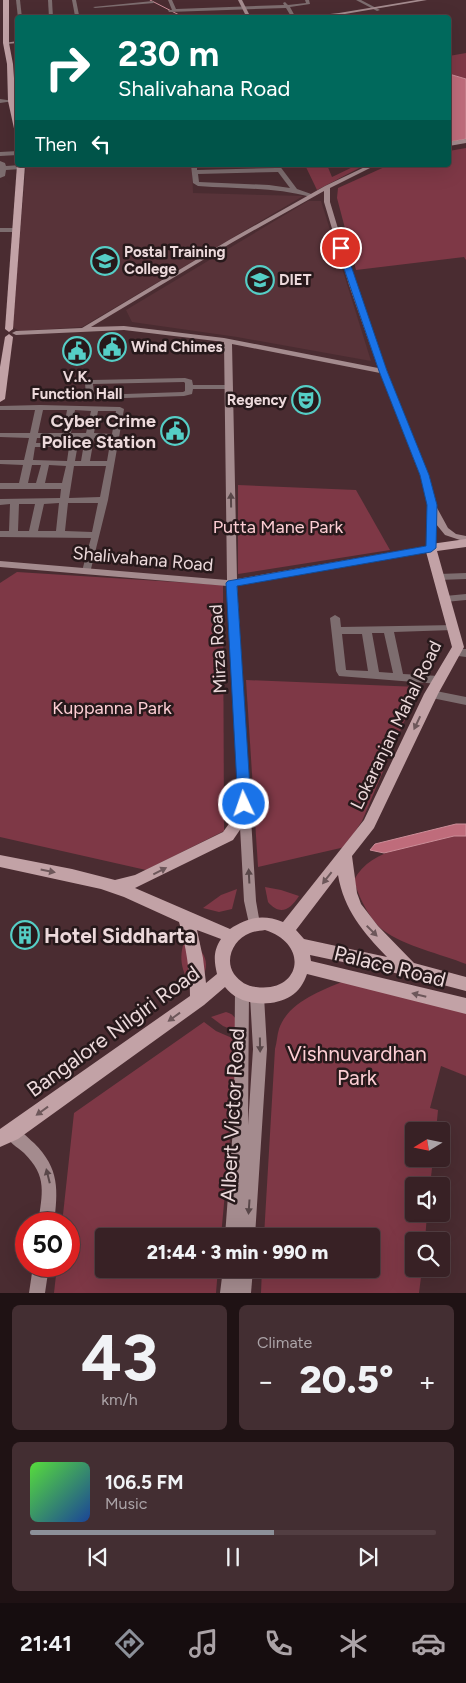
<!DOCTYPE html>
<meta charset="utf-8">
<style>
:root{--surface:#382125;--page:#432e32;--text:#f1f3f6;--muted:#aba3a7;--line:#523e42;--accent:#8c9099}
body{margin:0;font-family:Figtree,sans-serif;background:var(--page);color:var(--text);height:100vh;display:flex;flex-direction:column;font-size:19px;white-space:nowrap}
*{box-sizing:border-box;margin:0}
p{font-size:16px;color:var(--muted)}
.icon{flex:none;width:28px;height:28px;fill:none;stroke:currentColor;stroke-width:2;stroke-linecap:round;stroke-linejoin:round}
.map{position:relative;height:1293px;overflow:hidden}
.panel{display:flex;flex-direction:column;gap:12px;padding:12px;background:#1f1214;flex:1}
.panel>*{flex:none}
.guide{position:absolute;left:15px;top:15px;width:436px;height:152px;border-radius:5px;box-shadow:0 5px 20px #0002,0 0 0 1px var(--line);background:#00695c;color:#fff;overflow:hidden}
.needle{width:32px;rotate:260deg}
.controls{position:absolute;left:405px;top:1122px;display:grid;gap:10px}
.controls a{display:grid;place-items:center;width:45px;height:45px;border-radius:5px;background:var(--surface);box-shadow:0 5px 20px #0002,0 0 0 1px var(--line);font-size:25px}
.speed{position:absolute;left:15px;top:1212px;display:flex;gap:10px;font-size:25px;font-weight:700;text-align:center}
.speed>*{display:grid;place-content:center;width:65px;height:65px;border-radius:50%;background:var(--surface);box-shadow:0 5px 20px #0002,0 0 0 1px var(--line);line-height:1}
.speed .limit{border:8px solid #d22;background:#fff;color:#111}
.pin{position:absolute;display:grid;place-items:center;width:42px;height:42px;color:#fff;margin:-21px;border:2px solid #fff;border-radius:50%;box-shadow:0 1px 5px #0007}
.me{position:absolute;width:55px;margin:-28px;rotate:357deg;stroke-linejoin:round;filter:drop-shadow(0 0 4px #0008)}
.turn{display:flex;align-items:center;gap:18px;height:105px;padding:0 20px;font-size:22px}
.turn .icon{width:65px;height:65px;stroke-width:2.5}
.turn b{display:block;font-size:35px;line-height:42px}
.then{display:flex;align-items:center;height:48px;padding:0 20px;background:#0003;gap:10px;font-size:19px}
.big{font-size:38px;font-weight:800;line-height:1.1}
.panel .card{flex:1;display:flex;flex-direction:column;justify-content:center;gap:8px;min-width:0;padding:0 18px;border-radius:8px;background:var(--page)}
.panel .dial{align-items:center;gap:0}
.dial b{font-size:65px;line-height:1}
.song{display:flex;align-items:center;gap:15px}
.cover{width:60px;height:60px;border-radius:8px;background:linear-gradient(135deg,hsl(110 70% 55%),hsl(220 70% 35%))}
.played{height:5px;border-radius:2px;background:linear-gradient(90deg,var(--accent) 60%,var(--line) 60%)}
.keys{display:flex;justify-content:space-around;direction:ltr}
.heat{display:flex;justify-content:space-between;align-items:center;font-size:28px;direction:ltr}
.panel .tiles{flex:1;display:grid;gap:12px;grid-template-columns:1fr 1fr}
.card:last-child{grid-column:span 2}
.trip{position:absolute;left:95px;top:1228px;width:285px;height:50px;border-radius:5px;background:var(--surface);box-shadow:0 5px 20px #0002,0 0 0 1px var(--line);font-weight:800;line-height:50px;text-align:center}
.dock{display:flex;height:80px;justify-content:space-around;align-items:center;background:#160d0f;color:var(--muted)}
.dock .icon{width:35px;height:35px}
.dock .selected{color:var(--accent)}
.dock b{font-size:22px;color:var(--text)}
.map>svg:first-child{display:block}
.built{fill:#583339}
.green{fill:#7e3846}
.water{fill:#bf6c7b;stroke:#cc8d98}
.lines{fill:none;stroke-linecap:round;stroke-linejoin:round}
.stream{stroke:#cc8d98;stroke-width:1}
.street{fill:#7d6d6f;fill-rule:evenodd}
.secondary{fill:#a48b8e;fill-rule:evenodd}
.primary{fill:#c2a2a6;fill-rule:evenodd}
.oneway{fill:#594749}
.oneway2{fill:#6d575a}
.route{fill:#1a73e8;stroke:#114b97}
.labels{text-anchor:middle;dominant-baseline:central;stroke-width:5;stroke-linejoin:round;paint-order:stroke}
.far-poi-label{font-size:15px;font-weight:bold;fill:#ecd9db;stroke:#27191b;text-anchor:start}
.poi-label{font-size:18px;font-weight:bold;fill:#ecd9db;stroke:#27191b;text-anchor:end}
.park-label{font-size:18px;fill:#fdced4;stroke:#27191b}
.street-label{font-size:18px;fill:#ecd9db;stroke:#27191b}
.near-poi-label{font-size:21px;font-weight:bold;fill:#ecd9db;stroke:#27191b;text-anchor:start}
.near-street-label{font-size:21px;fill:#ecd9db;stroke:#27191b}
.near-park-label{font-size:21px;fill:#fdced4;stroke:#27191b}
</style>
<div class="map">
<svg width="466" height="1293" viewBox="0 0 466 1293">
<rect width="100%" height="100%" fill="#4a2c31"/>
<g class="built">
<path d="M26,165H192L193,193L303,196L82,327L20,331L12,327Z"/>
<path d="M308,201H321L371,361L237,337L132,322L126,310Z"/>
</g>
<g class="green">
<path d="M466,53V79L449,74V56Z"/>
<path d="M466,148V260L464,257L356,270L337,198L338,188L389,165H449V151Z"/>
<path d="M305,165H327L332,177L357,165H365L317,190Z"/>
<path d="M238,485L356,490L390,550L238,574Z"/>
<path d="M17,572L223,585L224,831L146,870L0,837V583Z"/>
<path d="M246,680L419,687L362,821L345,847L258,867Z"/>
<path d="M454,836H466V964C441,954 404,946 383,930C370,920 358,896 354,880C371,847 421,844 454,836Z"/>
<path d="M265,887L281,890L299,896C290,910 280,916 268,902Z"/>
<path d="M237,889L232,909L219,912L203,908L221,895Z"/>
<path d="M187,935C208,956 214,966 193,990C181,971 177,956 187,935Z"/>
<path d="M347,980L466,1002V1076L441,1066L430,1108L438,1110L436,1131H414V1159H433L430,1186H414V1214H427L425,1241H414V1269H422L419,1293H261L262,1269H371V1236H264L275,1049C277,1042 277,1035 279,1029C288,1002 322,990 347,980Z"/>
<path d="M226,1012C236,1014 238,1023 240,1033L223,1026L211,1017Z"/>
<path d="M204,1022L216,1031L239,1041L221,1236H104V1269H218L216,1293H54L57,1266H69V1224H62L74,1113Z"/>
</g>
<g class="water">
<path d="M449,74L466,79V139L449,142Z"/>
<path d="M456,824H466V836H454L384,853L370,850L375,844Z"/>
</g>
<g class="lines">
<path class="stream" d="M150,0L185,18"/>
<g class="street">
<path d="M16,0H20L22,18H18Z"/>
<path d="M48,0H52L53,18H49Z"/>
<path d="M72,0H76L79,15L106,14L114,18H56L75,16Z"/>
<path d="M168,0H172L176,9L284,5L283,3L285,2L288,5L306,3L305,0H309L310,4L290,7L296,18H292L286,8L169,12L168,10H172Z"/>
<path d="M356,0H361L380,10L377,11Z"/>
<path d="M153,1L154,3L95,8L93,7Z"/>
<path d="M0,99L14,101L0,103Z"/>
<path d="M18,151V155L0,156V152Z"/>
<path d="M0,161L5,163L6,166L21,165L24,167L21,169L6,170L5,176L0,178Z"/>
<path d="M191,165H197V170L276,168L275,165H279L297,189L314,195L311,197C274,187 236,189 198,186L193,183ZM278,172L290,188L269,185L199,182L198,174Z"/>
<path d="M0,228H17L20,230L17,232H0Z"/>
<path d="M185,378L192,380L193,385H229L233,387L229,389H193L192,394L184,396L95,399L86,395L85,383L92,380ZM184,382L185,383V391L183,392L96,395L94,394L93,384Z"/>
<path d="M40,405L120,407L124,409L108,500L90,573H84L82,571L91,538L0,537V531H9L10,504L0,505V499L60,498L61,489H0V483H19L23,465L0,464V460H24L29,438L0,437V433H30L35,410H0V406ZM43,410H67L63,433H38ZM75,410L91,411L86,433H71ZM98,411H116L112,434L94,433ZM37,438H71L70,443H36ZM79,438H85L81,461H75ZM94,438H111L107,461H90ZM35,447H69L67,461L33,460ZM32,465H41L36,483H28ZM49,465L66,466L62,483H45ZM74,466H106L100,497L69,498ZM59,503L56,531H38L44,504ZM68,503H98L92,532L65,531ZM19,504H35L29,531H18Z"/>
<path d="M466,573V579L439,580L434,577L439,574Z"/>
<path d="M466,594V600L445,602L440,599L445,596Z"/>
<path d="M335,615L340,618L341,627L456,625L458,627L456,629L453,630L394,632L403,674L439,676L444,680L443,683L439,684L339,676L336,671L330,618ZM372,633H384L393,673L379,672ZM342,634H362L368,671L346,670Z"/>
<path d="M455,649H466V657L451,655L450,653L451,651Z"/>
<path d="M431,690L466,697V705L427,697L426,694L427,691Z"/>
</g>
<g class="secondary">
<path d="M238,0H242L251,18H247Z"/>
<path d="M417,0H427L339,15L295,18L339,13Z"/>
<path d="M18,41V43L6,44L4,43Z"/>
<path d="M466,139V143L449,146V142Z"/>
<path d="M369,165H376L330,188V202L355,285L387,371L428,475L436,506L448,528L456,534L466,536V542L445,535L436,524L434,550L237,585L256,901L260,924L258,928L254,929L250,928L244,901L227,586L0,567V561L227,580L224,342L124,330L16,335L12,333L16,331L82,328L229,240L325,186ZM324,191V202L349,285L378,368L224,338L124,326L91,327L233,242ZM232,344L380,373L420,475L428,505L427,546L237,579Z"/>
<path d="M242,985L247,987L249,991L248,1125L253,1049L250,996L252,992L257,990L262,992L264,996L267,1049L255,1236H225L234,1114L235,991L237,987Z"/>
<path d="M12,1126C20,1129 27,1137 34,1143C60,1169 58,1190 54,1224H38C42,1193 48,1177 24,1153C17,1147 8,1142 5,1133L7,1128Z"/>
<path d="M33,1266H49L45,1293H29Z"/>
<path d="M223,1269H253L251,1293H220Z"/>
</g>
<g class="primary">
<path d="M3,0H9V43L13,64L18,135L15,133L8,101L7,64L3,43Z"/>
<path d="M17,165H25L13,329L9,332L5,329Z"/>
<path d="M9,334L13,337L5,399L0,402V367L5,337Z"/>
<path d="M466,539V547L437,551L464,647L438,694L374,828L352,856L357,893L361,904L378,926L414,963L466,977V991L409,976L310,955L311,961L466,998V1014L307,974C304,983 299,991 291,996C272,1008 239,1006 225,987L204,1005L18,1139L0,1147V1129L190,996C190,971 186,946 179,922L124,897L101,889L0,867V855L72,869L115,880L135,875L223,832L231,821L239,800L244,798L249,800L251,804L244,824L233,840L135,888L230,929C248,917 263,914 283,922L364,820L424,694L452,647L425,548L431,544ZM338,875C344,910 363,932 387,957L304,939L296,930ZM197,930L221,939C213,951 214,961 217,974L206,983L203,958ZM265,930C310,944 301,993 256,987C247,986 240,982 234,974C224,959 234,939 250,933C254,931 260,931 265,930Z"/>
</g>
</g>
<defs><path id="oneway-solid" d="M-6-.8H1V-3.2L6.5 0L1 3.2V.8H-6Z" transform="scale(1.25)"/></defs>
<g class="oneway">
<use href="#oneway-solid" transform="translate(231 500) rotate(-91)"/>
<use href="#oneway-solid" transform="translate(249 876) rotate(-93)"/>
<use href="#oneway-solid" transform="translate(260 1045) rotate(89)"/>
<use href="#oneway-solid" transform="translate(48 1176) rotate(-104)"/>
<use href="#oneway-solid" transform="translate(249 1207) rotate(94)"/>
</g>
<g class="oneway2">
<use href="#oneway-solid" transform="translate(417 723) rotate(115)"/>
<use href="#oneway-solid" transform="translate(48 871) rotate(11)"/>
<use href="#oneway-solid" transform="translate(160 871) rotate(-27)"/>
<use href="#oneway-solid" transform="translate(327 878) rotate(128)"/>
<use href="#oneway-solid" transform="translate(372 931) rotate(45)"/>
<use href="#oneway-solid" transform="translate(419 995) rotate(-166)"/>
<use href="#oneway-solid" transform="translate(174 1017) rotate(144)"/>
<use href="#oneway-solid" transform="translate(42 1111) rotate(144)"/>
</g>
<path class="route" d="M341,245L345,248L387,371L429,475L437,505L436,548L431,552L237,586L251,804L249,808L244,809L240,808L238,804L226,583L228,581L426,546L427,505L420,475L379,371L337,248Z"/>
<defs>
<symbol id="university-ring" viewBox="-11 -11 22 22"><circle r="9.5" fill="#27191b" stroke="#55cec6" stroke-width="1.5"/><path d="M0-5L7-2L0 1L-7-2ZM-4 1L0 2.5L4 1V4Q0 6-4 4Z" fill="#55cec6"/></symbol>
<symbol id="civic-ring" viewBox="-11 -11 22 22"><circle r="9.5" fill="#27191b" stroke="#55cec6" stroke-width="1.5"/><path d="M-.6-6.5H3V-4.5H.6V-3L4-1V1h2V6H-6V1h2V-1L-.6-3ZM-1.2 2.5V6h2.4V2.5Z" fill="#55cec6"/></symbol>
<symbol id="theatre-ring" viewBox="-11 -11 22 22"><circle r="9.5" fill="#27191b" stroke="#55cec6" stroke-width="1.5"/><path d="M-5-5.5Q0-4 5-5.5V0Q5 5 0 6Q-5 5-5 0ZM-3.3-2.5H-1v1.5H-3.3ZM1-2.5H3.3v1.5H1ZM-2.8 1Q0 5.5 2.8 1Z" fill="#55cec6"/></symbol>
<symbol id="building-ring" viewBox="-11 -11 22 22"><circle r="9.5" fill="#27191b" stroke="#55cec6" stroke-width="1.5"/><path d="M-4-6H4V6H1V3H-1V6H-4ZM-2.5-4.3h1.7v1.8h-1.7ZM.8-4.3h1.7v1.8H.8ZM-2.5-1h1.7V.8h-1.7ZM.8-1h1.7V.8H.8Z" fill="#55cec6"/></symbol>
</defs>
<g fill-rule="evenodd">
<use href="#university-ring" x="89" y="245" width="32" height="32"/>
<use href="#university-ring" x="244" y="264" width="32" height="32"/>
<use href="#civic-ring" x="96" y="331" width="32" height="32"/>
<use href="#civic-ring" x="61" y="335" width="32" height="32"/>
<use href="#theatre-ring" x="290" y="384" width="32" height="32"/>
<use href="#civic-ring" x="159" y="415" width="32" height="32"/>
<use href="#building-ring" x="9" y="919" width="32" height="32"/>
</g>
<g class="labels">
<g class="far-poi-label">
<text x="124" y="252">Postal Training<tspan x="124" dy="17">College</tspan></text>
<text x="279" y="280">DIET</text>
<text x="131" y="347">Wind Chimes</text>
<text x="77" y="377" text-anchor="middle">V.K.<tspan x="77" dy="17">Function Hall</tspan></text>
<text x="287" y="400" text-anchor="end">Regency</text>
</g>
<g class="poi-label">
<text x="156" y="421">Cyber Crime<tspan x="156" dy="21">Police Station</tspan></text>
</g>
<g class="park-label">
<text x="278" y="527">Putta Mane Park</text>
<text x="112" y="708">Kuppanna Park</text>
</g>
<g class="street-label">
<text transform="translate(143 559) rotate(5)">Shalivahana Road</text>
<text transform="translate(218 649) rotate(-93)">Mirza Road</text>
<text transform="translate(396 725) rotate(-64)">Lokaranjan Mahal Road</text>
</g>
<g class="near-poi-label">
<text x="44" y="935">Hotel Siddharta</text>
</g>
<g class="near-street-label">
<text transform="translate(390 966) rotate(14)">Palace Road</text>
<text transform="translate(113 1031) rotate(-36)">Bangalore Nilgiri Road</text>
<text transform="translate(232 1115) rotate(-87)">Albert Victor Road</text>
</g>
<g class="near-park-label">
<text x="357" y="1053">Vishnuvardhan<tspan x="357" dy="24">Park</tspan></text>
</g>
</g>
</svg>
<div class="controls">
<a><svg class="needle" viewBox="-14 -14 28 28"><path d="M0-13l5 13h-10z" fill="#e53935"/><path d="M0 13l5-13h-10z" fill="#aba3a7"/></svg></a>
<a><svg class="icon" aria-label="sound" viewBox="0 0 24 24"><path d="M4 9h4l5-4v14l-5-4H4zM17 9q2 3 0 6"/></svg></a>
<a><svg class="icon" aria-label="search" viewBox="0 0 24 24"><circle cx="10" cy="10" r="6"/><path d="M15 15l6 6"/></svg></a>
</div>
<div class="speed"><div class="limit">50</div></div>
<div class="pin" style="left:341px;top:248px;background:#d93025"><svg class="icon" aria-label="arrive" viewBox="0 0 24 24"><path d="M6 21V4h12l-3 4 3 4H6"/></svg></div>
<svg class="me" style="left:244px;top:804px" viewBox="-20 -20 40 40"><circle r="17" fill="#1a73e8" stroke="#fff" stroke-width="3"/><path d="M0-11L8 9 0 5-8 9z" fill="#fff"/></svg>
<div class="trip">21:44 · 3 min · 990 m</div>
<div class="guide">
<div class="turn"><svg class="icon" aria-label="right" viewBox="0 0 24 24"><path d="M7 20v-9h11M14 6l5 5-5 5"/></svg><div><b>230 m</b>Shalivahana Road</div></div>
<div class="then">Then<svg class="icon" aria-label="left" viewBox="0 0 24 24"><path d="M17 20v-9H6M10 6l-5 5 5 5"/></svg></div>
</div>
</div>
<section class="panel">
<div class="tiles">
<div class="card dial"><b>43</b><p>km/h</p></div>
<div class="card"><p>Climate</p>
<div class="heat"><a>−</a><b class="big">20.5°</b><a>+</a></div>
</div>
<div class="card">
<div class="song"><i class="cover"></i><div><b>106.5 FM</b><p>Music</p></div></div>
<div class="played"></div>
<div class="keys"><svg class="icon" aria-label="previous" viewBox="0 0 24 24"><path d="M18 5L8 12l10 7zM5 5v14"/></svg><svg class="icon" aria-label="pause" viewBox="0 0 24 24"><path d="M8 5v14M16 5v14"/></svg><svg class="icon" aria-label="next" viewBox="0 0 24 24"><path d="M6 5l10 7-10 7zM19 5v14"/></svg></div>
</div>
</div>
</section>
<nav class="dock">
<b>21:41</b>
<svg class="icon selected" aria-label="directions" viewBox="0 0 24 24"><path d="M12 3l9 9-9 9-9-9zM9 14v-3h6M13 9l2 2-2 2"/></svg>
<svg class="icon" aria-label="music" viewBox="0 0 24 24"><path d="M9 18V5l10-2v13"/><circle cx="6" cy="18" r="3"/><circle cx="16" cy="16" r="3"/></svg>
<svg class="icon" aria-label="phone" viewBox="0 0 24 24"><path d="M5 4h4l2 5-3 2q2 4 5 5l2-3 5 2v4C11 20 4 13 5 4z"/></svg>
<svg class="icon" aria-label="climate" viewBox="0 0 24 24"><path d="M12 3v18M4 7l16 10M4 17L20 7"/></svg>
<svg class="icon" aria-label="car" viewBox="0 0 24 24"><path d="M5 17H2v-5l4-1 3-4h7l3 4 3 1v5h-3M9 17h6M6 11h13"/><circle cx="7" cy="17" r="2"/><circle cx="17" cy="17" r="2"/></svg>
</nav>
